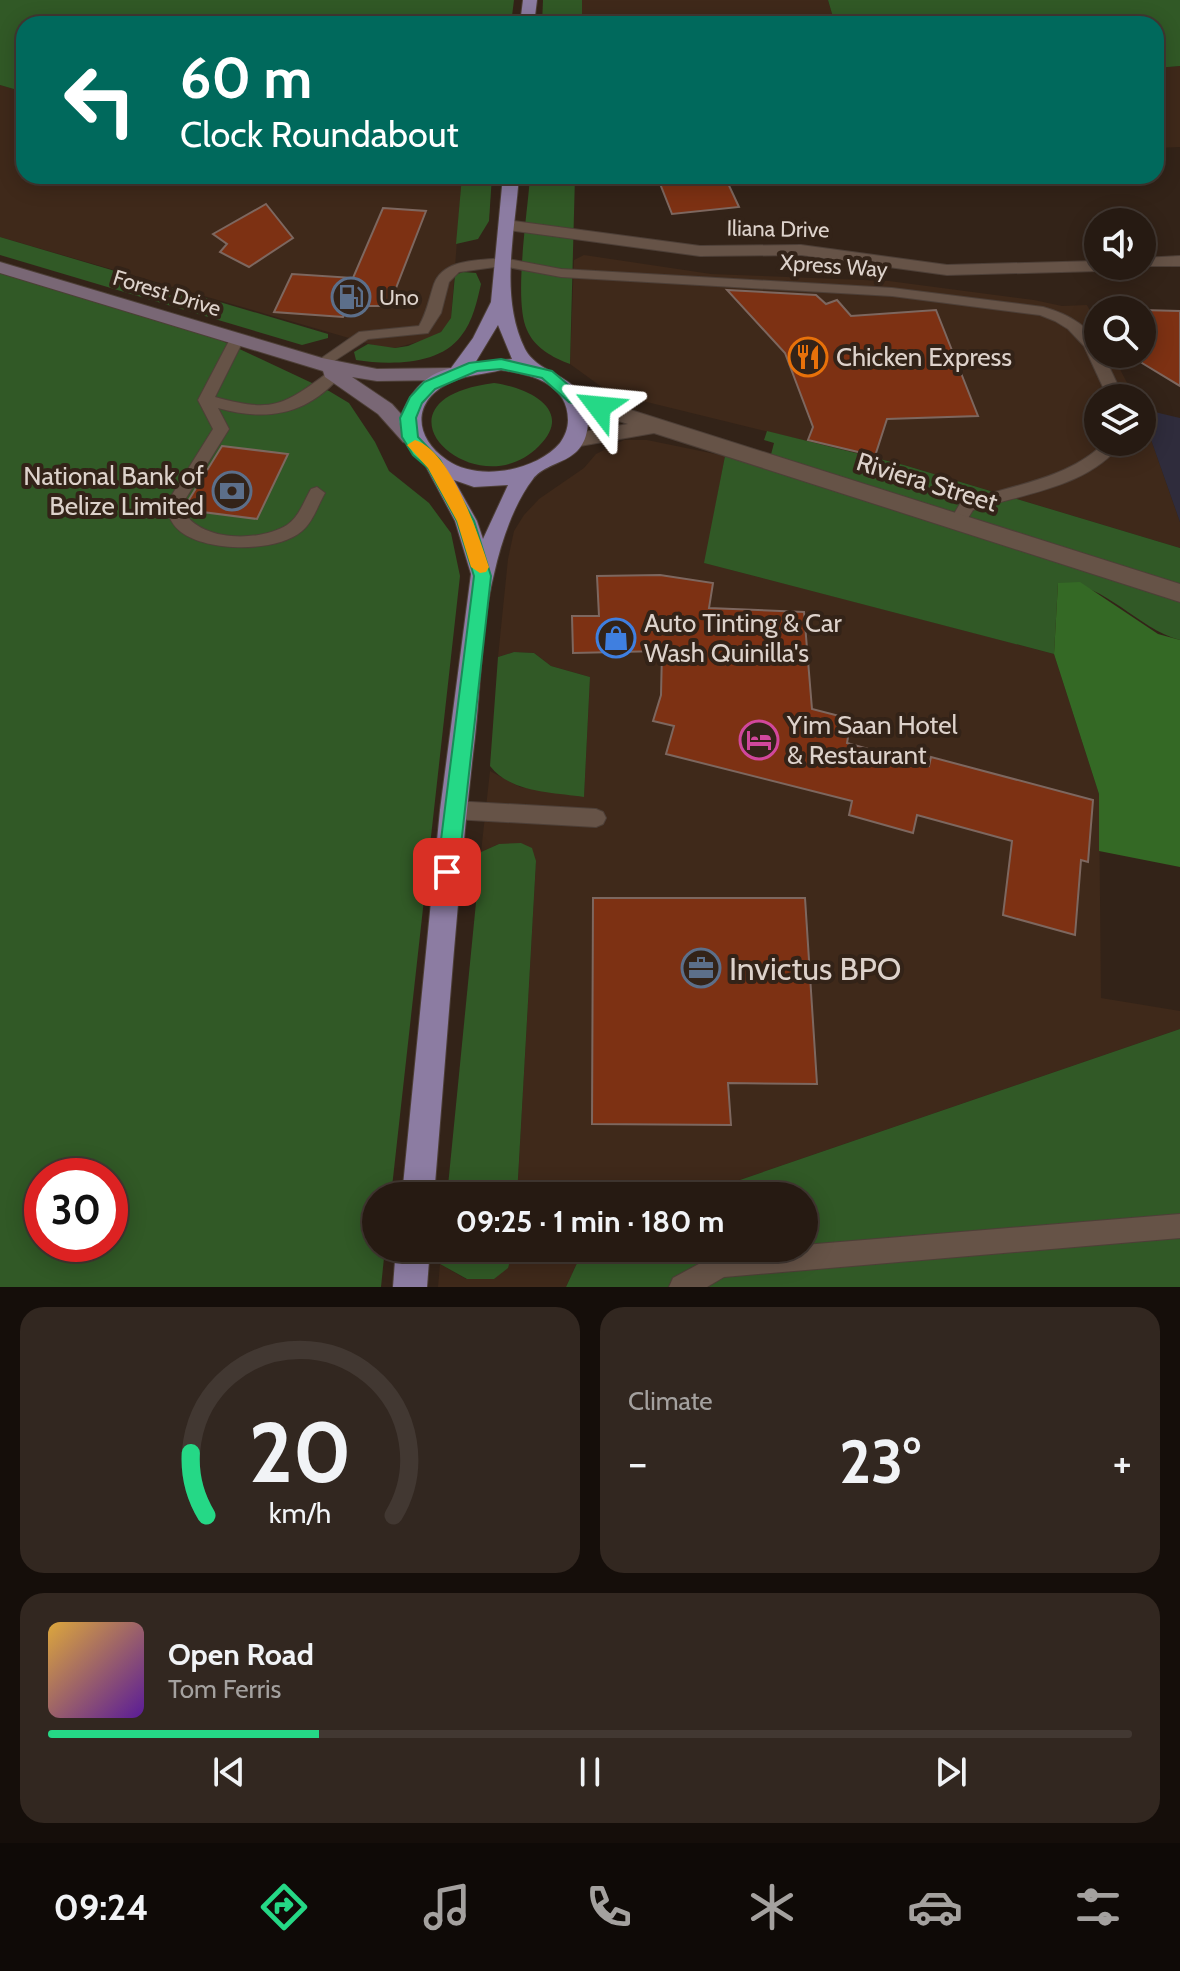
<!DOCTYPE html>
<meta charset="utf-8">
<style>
:root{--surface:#261a12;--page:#322720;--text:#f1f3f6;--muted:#a4a19f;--line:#423832;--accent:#25d886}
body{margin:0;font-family:Cabin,sans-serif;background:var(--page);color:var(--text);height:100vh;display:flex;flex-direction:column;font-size:30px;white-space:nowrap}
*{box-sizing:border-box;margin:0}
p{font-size:26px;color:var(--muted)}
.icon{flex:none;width:44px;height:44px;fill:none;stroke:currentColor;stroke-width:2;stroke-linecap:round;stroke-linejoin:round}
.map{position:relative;height:1287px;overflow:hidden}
.sheet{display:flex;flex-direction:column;gap:20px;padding:20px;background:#150e0a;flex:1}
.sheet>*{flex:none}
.top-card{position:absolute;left:16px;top:16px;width:1148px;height:168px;border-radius:24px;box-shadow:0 4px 20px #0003,0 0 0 2px var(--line);background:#00695c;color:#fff;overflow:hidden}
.controls{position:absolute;left:1084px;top:208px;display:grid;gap:16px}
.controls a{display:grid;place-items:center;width:72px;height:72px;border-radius:50%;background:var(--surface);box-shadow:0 4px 20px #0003,0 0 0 2px var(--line);font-size:40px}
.speed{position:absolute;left:24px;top:1158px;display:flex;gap:16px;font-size:40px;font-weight:700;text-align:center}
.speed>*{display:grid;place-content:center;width:104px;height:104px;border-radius:50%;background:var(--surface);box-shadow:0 4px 20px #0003,0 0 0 2px var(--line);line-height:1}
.speed .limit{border:12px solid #d22;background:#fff;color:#111}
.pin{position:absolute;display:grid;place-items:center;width:68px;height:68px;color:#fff;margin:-34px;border-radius:16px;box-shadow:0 4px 12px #0006}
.me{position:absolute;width:88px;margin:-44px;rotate:299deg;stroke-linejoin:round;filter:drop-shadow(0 0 6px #0008)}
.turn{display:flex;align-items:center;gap:28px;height:168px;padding:0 32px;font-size:36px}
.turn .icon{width:104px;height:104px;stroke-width:2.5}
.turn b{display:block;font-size:56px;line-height:68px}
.big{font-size:60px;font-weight:800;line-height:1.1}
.sheet .tile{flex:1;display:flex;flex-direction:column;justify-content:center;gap:12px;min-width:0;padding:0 28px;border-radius:24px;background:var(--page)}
.sheet .dial{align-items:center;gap:0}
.dial svg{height:208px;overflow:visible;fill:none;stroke:var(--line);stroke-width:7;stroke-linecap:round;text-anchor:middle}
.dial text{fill:var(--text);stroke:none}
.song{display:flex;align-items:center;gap:24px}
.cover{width:96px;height:96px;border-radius:12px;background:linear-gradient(135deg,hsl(40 70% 55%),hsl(270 70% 35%))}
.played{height:8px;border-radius:4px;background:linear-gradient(90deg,var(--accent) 25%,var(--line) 25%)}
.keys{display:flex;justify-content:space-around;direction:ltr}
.heat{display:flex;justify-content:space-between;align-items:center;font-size:44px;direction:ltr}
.sheet .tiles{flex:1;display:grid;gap:20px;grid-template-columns:1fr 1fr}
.tile:last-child{grid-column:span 2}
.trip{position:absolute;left:362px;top:1182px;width:456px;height:80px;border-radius:40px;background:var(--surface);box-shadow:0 4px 20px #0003,0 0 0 2px var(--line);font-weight:800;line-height:80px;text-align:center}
.tabs{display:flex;height:128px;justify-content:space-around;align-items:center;background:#0f0a07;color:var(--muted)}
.tabs .icon{width:56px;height:56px}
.tabs .on{color:var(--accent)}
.tabs b{font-size:36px;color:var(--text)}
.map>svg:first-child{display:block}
.built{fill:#3f291a}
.education{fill:#2f2c3c}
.green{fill:#315926;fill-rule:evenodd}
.forest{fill:#346925}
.building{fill:#7d3113;stroke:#7d675f;stroke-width:2}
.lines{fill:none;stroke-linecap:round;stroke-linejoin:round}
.lane-casing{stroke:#4d3f37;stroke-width:2}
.street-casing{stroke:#4d3f37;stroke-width:2}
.secondary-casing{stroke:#4d3f37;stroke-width:2}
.primary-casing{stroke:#4d3f37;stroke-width:2}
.lane{fill:#665347;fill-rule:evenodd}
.street{fill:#665347;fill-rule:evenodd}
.secondary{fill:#796775;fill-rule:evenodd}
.primary{fill:#8c7ca2;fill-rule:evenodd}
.route{fill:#25d886;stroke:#188c57;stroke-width:2}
.slow{fill:#f59e0b}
.labels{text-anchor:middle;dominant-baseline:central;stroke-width:8;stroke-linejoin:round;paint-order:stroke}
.far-street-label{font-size:22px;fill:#ddd2cb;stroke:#332318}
.far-poi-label{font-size:22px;fill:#ddd2cb;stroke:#332318;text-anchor:start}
.poi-label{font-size:26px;fill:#ddd2cb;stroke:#332318;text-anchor:start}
.street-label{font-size:26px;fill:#ddd2cb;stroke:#332318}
.near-poi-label{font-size:32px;fill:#ddd2cb;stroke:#332318;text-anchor:start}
</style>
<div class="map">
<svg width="1180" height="1287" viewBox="0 0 1180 1287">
<rect width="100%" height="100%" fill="#332318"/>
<g class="built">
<path d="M582,0H828L835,24H582Z"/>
<path d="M1180,66V147L1156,148V68Z"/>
<path d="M0,85L24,92V176H462L451,319L441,332L429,339L395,348L380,347L0,237Z"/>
<path d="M584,255L711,274L889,281L1034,300L1062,306L1087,305L1098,326V354H1112L1135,398H1098V442H1142V414L1180,522V548L904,465L610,393L570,364L574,260Z"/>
<path d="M624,440H647L725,456L705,563L1054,654L1099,794L1101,998L1180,1011V1029L693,1196H517L536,861L499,844L481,852L490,771L520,787L584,796L590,677L551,666L534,653L514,652L498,657L508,559L514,531L524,515L539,499L584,468L596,454Z"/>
<path d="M514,1248H584L566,1287H438L440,1264L466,1279L514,1254Z"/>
</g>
<path class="education" d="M1142,409L1180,418V522L1142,414Z"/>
<g class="green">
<path d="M0,0H514L511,24H24V92L0,85Z"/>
<path d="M543,0H582V24H542Z"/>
<path d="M828,0H1180V66L1156,68V24H835Z"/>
<path d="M462,176H492L489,221L478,239L456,244Z"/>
<path d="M530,176H575L570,364C553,358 534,347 527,330C513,301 528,211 530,176Z"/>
<path d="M0,237L328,334V338L302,345L0,255Z"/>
<path d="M0,267L184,323L329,391L349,403L375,442L389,471L429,503L451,533L460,576L391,1196H376V1248H385L381,1287H0ZM42,1176H110V1244H42Z"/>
<path d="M463,272L476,273L481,284C477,301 473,321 461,336C439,366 388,365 356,360L354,352L368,344L395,348L408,346L441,332L451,318L455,275Z"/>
<path d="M494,383C526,387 576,409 539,446C475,511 359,400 494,383Z"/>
<path d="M767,431L904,465L1180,548V640C1136,628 1104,581 1058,583L1054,654L704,563L725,456L768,466L774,443L764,440Z"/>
<path d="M514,652L534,653L551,666L590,677L584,797C552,792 511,793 490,766L498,657Z"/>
<path d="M521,843L532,848L536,861L517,1196H447L481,852L499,844Z"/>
<path d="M1180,1029V1287H566L584,1248H804V1196H693Z"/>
<path d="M441,1248H514L508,1268L494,1279H467L440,1264Z"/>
</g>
<path class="forest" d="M1080,582L1158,634L1180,640V867L1099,851V794L1054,654L1058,583Z"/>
<g class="building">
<path d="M712,176L714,180L726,179L739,207L672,214L659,181Z"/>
<path d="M266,204L293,238L249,267L220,252L227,244L213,234Z"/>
<path d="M383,208L426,211L389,306H348L343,317L274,312L292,274L353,278Z"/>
<path d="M727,290L816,295L826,304L837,300L851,316L936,310L978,416L887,419L875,456L808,440L813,427L785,353Z"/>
<path d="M1142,310L1180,311V386L1142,363Z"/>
<path d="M222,446L288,454L257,519L187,510L185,506Z"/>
<path d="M660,575L713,583L709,608L804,612L812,709L851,719L847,743L929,766L931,757L1093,800L1088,862L1081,860L1075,935L1003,915L1012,841L917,815L913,833L849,815L852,801L666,754L674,726L653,721L661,695L662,651L573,653L572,616H599L597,576Z"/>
<path d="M593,898H805L817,1084L728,1083L731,1125L592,1124Z"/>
</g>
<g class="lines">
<defs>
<g id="lane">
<path d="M502,258L561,269L892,288L1043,307C1065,313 1098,328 1098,354L1104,356L1124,398H1108L1084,346L1068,329L1055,321L1040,315L892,296L561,277L502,266L459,272L449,282L441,313L428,333L368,339L325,367L320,369L313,364L359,332L419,326C427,312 429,299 434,284C444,258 479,261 502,258Z"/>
<path d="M237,334L244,339L215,397C273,413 283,406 330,371L335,369L342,374C308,415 267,422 218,408L229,429L181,506C195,542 258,543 287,525C299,517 304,501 311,489L317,487L325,493C318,505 313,522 302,531C277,553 207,552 181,532C172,525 169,517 165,506L213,429L198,400L230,339Z"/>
<path d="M1105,442H1122C1091,487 1021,494 973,510L965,523H953L951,519L961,502C1008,486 1070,479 1105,442Z"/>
<path d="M453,801L596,809L603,812L606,818L603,824L596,827L453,819L446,816L443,810L446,804Z"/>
<path d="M1180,1214V1238L724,1277L707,1287H669L673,1278L721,1252L804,1248V1245Z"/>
</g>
<g id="street">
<path d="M506,220L700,246L801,245L947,265L1098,261V266H1107L1098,271L947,275L801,255L700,256L500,229V221Z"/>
<path d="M1180,256V266H1135H1142V258Z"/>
<path d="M574,392L1180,584V602L654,433L574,447L567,445L564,440L567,435L628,424L567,404L564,399L567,394Z"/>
</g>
<path id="secondary" d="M0,262L322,358L377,369L450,368L460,374L450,380L377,381L352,377L392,404L417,432L420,437L410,444L403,442L378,414L325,377L323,371L0,273Z"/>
<g id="primary">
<path d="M523,0H537L534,24H520Z"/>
<path d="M503,176H519C515,232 499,296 525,349C540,378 590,374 588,422C586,466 549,458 533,479C513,505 501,543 494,574C481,626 481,684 475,737C457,890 447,1043 434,1196H402L440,810L471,574L455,521L424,463L408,447L399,421C408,395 422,375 451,368L473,338L491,302ZM498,325L512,359L475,363ZM501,370C530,374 568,383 568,420C568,428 565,436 560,443C536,471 478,482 447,460C412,436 412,399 453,381C467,375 486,374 501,370ZM454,480L474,487L508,485L483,539L477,521Z"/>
<path d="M396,1248H430L427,1287H393Z"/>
</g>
</defs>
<use href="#lane" class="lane-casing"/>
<use href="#street" class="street-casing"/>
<use href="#secondary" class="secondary-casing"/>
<use href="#primary" class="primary-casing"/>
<use href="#lane" class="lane"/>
<use href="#street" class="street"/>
<use href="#secondary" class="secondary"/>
<use href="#primary" class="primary"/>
</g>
<path class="route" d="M501,359L552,371L580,395L606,407L599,412L569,402L542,378L501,369L477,371L435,389L422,403L416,418L418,437L440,460L474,521L491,576L458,872L455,878L447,881L440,878L437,872L474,576L457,521L428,468L413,455L402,437L400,418L410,397L424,382L469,363Z"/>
<path class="slow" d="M415,440C451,451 478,534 489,567L486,572L480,573L471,567L457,521L428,468L407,445Z"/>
<defs>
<symbol id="fuel-ring" viewBox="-11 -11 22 22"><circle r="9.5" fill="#332318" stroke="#5c6f8a" stroke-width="1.5"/><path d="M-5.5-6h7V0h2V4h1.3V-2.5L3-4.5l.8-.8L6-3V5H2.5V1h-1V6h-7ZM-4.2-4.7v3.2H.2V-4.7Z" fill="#5c6f8a"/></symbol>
<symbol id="restaurant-ring" viewBox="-11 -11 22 22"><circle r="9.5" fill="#332318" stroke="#e8710a" stroke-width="1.5"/><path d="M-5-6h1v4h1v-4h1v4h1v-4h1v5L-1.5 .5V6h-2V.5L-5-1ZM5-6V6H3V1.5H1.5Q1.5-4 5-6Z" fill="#e8710a"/></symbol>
<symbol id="bank-ring" viewBox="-11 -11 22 22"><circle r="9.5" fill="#332318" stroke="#5c6f8a" stroke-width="1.5"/><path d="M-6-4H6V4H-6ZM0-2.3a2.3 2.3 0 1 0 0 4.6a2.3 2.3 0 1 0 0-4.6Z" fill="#5c6f8a"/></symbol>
<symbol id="shop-ring" viewBox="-11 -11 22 22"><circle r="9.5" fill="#332318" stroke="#3f7fe0" stroke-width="1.5"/><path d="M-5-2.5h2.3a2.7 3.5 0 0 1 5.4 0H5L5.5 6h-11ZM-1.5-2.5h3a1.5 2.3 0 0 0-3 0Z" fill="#3f7fe0"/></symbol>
<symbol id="hotel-ring" viewBox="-11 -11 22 22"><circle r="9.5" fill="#332318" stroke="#d1479c" stroke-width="1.5"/><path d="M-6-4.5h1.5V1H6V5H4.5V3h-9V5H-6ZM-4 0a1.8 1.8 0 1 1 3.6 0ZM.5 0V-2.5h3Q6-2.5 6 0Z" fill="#d1479c"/></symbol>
<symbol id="office-ring" viewBox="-11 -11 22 22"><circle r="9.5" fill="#332318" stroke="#5c6f8a" stroke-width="1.5"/><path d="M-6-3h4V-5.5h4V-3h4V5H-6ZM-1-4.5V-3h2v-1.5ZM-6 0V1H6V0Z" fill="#5c6f8a"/></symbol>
</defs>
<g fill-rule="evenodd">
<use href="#fuel-ring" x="329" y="275" width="44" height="44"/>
<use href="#restaurant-ring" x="786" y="335" width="44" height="44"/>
<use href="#bank-ring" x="210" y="469" width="44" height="44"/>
<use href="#shop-ring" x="594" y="616" width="44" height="44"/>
<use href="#hotel-ring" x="737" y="718" width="44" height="44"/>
<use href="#office-ring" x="679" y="946" width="44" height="44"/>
</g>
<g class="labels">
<g class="far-street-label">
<text transform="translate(778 229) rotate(1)">Iliana Drive</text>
<text transform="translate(834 266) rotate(4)">Xpress Way</text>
<text transform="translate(167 293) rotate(17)">Forest Drive</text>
</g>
<g class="far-poi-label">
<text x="379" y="297">Uno</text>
</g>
<g class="poi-label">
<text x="836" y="357">Chicken Express</text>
<text x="204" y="476" text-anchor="end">National Bank of<tspan x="204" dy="30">Belize Limited</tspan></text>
<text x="644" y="623">Auto Tinting &amp; Car<tspan x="644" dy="30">Wash Quinilla's</tspan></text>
<text x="787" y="725">Yim Saan Hotel<tspan x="787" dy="30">&amp; Restaurant</tspan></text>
</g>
<g class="street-label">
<text transform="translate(927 482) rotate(17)">Riviera Street</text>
</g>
<g class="near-poi-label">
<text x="729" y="968">Invictus BPO</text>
</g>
</g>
</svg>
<div class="controls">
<a><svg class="icon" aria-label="sound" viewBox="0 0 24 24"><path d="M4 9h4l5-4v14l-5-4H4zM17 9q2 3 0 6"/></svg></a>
<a><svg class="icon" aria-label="search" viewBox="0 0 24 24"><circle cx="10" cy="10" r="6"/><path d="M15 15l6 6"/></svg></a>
<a><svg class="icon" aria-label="layers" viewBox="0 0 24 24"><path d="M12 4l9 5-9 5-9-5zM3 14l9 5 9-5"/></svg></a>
</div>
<div class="speed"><div class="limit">30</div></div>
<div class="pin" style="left:447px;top:872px;background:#d93025"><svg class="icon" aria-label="arrive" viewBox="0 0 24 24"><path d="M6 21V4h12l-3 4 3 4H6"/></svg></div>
<svg class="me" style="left:599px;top:407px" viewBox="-20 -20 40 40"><path d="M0-17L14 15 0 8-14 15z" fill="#25d886" stroke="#fff" stroke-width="4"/></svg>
<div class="trip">09:25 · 1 min · 180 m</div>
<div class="top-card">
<div class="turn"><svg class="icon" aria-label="left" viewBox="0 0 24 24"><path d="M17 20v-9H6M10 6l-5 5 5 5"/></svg><div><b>60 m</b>Clock Roundabout</div></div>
</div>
</div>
<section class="sheet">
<div class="tiles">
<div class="tile dial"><svg viewBox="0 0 100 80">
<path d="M14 69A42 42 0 1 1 86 69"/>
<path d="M14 69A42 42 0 0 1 8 45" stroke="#25d886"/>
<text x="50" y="56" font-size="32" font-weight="700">20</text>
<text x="50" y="72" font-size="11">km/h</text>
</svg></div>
<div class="tile"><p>Climate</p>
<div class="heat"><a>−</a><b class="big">23°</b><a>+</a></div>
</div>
<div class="tile">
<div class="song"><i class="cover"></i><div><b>Open Road</b><p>Tom Ferris</p></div></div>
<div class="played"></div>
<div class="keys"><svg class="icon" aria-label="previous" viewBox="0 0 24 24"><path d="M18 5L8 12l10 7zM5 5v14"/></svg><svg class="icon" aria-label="pause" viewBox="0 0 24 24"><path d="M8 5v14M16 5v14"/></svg><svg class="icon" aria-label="next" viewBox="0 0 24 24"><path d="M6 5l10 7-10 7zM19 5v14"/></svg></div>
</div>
</div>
</section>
<nav class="tabs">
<b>09:24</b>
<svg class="icon on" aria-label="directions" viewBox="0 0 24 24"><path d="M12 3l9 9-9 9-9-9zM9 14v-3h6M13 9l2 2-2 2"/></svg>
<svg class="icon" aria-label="music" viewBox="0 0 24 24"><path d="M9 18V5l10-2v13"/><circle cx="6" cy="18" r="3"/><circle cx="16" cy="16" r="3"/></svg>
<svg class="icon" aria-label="phone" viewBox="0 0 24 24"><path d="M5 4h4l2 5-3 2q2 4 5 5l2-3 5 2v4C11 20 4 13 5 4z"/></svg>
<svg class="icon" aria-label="climate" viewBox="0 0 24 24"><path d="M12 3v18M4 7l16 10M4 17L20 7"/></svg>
<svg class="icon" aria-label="car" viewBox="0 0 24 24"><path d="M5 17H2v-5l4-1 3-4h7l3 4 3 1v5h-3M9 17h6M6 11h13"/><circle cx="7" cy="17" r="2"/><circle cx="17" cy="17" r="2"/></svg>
<svg class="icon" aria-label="filters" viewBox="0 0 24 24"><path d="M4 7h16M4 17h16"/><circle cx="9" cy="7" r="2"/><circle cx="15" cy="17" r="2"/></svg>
</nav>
